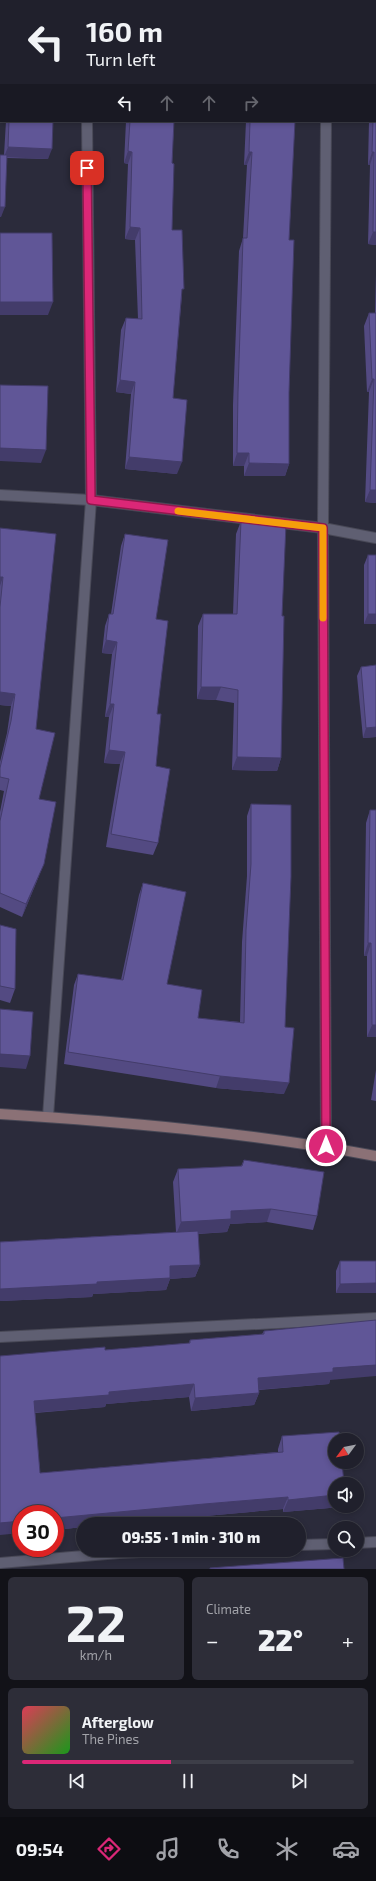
<!DOCTYPE html>
<meta charset="utf-8">
<style>
:root{--surface:#20202c;--page:#2d2d38;--text:#f1f3f6;--muted:#a2a3a9;--line:#3d3e48;--accent:#db2777}
body{margin:0;font-family:"Exo 2",sans-serif;background:var(--page);color:var(--text);height:100vh;display:flex;flex-direction:column;font-size:15px;white-space:nowrap}
*{box-sizing:border-box;margin:0}
p{font-size:13px;color:var(--muted)}
.icon{flex:none;width:22px;height:22px;fill:none;stroke:currentColor;stroke-width:2;stroke-linecap:round;stroke-linejoin:round}
.map{position:relative;height:1569px;overflow:hidden}
.side{display:flex;flex-direction:column;gap:8px;padding:8px;background:#121218;flex:1}
.side>*{flex:none}
.hud{position:absolute;left:0px;top:0px;width:376px;height:122px;box-shadow:0 2px 6px #0003,0 0 0 1px var(--line);background:#20202c;color:var(--text);overflow:hidden}
.needle{width:26px;rotate:238deg}
.fabs{position:absolute;left:328px;top:1433px;display:grid;gap:8px}
.fabs a{display:grid;place-items:center;width:36px;height:36px;border-radius:50%;background:var(--surface);box-shadow:0 2px 6px #0003,0 0 0 1px var(--line);font-size:20px}
.speed{position:absolute;left:12px;top:1505px;display:flex;gap:8px;font-size:20px;font-weight:700;text-align:center}
.speed>*{display:grid;place-content:center;width:52px;height:52px;border-radius:50%;background:var(--surface);box-shadow:0 2px 6px #0003,0 0 0 1px var(--line);line-height:1}
.speed .limit{border:6px solid #d22;background:#fff;color:#111}
.pin{position:absolute;display:grid;place-items:center;width:34px;height:34px;color:#fff;margin:-17px;border-radius:8px;box-shadow:0 2px 6px #0006}
.me{position:absolute;width:44px;margin:-22px;rotate:0deg;stroke-linejoin:round;filter:drop-shadow(0 0 3px #0008)}
.turn{display:flex;align-items:center;gap:14px;height:84px;padding:0 20px;font-size:18px}
.turn .icon{width:52px;height:52px;stroke-width:2.5}
.turn b{display:block;font-size:28px;line-height:34px}
.lanes{display:flex;align-items:center;height:38px;padding:0 20px;background:#0003;justify-content:center;gap:20px;direction:ltr}
.lanes .off{opacity:.35}
.big{font-size:30px;font-weight:800;line-height:1.1}
.side .tile{flex:1;display:flex;flex-direction:column;justify-content:center;gap:6px;min-width:0;padding:0 14px;border-radius:6px;background:var(--page)}
.side .dial{align-items:center;gap:0}
.dial b{font-size:52px;line-height:1}
.song{display:flex;align-items:center;gap:12px}
.cover{width:48px;height:48px;border-radius:6px;background:linear-gradient(135deg,hsl(350 70% 55%),hsl(120 70% 35%))}
.played{height:4px;border-radius:2px;background:linear-gradient(90deg,var(--accent) 45%,var(--line) 45%)}
.keys{display:flex;justify-content:space-around;direction:ltr}
.heat{display:flex;justify-content:space-between;align-items:center;font-size:22px;direction:ltr}
.side .tiles{flex:1;display:grid;gap:8px;grid-template-columns:1fr 1fr}
.tile:last-child{grid-column:span 2}
.trip{position:absolute;left:76px;top:1517px;width:230px;height:40px;border-radius:20px;background:var(--surface);box-shadow:0 2px 6px #0003,0 0 0 1px var(--line);font-weight:800;line-height:40px;text-align:center}
.dock{display:flex;height:64px;justify-content:space-around;align-items:center;background:#0d0d12;color:var(--muted)}
.dock .icon{width:28px;height:28px}
.dock .current{color:var(--accent)}
.dock b{font-size:18px;color:var(--text)}
.map>svg:first-child{display:block}
.lines{fill:none;stroke-linecap:round;stroke-linejoin:round}
.street-casing{stroke:#484856;stroke-width:12}
.secondary-casing{stroke:#484856;stroke-width:12}
.street{stroke:#5f5f72;stroke-width:10}
.secondary{stroke:#8b7176;stroke-width:10}
.wall{fill:#534a82}
.shaded-wall{fill:#433c6a}
.building{fill:#605697;stroke:#433c6a}
.route-casing{stroke:#8e194d;stroke-width:10}
.route{stroke:#db2777;stroke-width:7}
.slow{stroke:#f59e0b;stroke-width:7}
</style>
<div class="map">
<svg width="376" height="1569" viewBox="0 0 376 1569">
<rect width="100%" height="100%" fill="#2b2b3b"/>
<g class="lines">
<defs>
<g id="street">
<path d="M86,0V1"/>
<path d="M327,1V0"/>
<path d="M0,495L91,500L323,528L376,538"/>
<path d="M48,1117L91,500L87,121"/>
<path d="M326,1146L323,528L326,121"/>
<path d="M0,1337L376,1318"/>
<path d="M357,1543L376,1542"/>
<path d="M299,1545L335,1544"/>
<path d="M0,1563L119,1553L186,1550"/>
</g>
<path id="secondary" d="M0,1114C126,1122 252,1133 376,1156"/>
</defs>
<use href="#street" class="street-casing"/>
<use href="#secondary" class="secondary-casing"/>
<use href="#street" class="street"/>
<use href="#secondary" class="secondary"/>
</g>
<g class="wall">
<path d="M372,0H376V245L368,244L370,165H368L369,121H375V1H372Z"/>
<path d="M6,121H53L48,159L7,158L1,217H0V155H4Z"/>
<path d="M126,121H174L172,163V230L182,294L173,398L177,474L125,469L131,394L116,392L121,330L126,318L138,319L135,240L125,239L128,164L124,163Z"/>
<path d="M246,121H295L289,240V464L285,476H244V466H233V405L239,251L243,238L247,165H244Z"/>
<path d="M376,274V503L365,502L369,392H367L364,326L369,313H375Z"/>
<path d="M241,521L282,616L281,758L277,771L232,770L234,703L216,700L197,699L198,626L203,614H233L236,534Z"/>
<path d="M0,528L36,729L39,799V876L22,917L0,907V812L4,791L0,790V762L7,733L11,706L0,705Z"/>
<path d="M125,534L156,619L157,714L156,766L158,843L153,855L106,847L120,764L104,763L109,717H105L112,654L102,653L105,626L109,614H111L121,546Z"/>
<path d="M368,555H376V624H364V565Z"/>
<path d="M376,665V737L363,738L357,676L361,667Z"/>
<path d="M251,804L285,1027L284,1094L216,1088L64,1064L74,985L78,974L121,980L139,895L143,883L167,984L198,1018L240,1022L242,942L247,876V816Z"/>
<path d="M370,810H376V1037H367V956H364L366,823Z"/>
<path d="M0,925L15,989L10,1003L0,1000Z"/>
<path d="M376,1070V1101L371,1100Z"/>
<path d="M244,1160L317,1216L313,1230L267,1222L230,1224L227,1232L198,1234L200,1265L195,1277L170,1279L166,1290L93,1294L92,1297L0,1301V1242L176,1232L173,1182L178,1169L241,1166Z"/>
<path d="M340,1261H376V1293H336V1271Z"/>
<path d="M264,1331L330,1380L329,1384L259,1390V1393L254,1405L191,1411L189,1397L106,1404L105,1407L35,1413L40,1473L278,1452V1449L282,1436L335,1506H341V1507L283,1512V1509L115,1524H83V1527L55,1530L0,1356L105,1350L189,1343L190,1340L262,1334Z"/>
</g>
<g class="shaded-wall">
<path d="M8,147L52,149L48,159L4,157Z"/>
<path d="M128,151L132,152L128,164L124,163Z"/>
<path d="M249,152H252L247,165H244Z"/>
<path d="M372,152H374L370,165H368Z"/>
<path d="M0,207H5L1,217H0Z"/>
<path d="M130,227L140,228L135,240L125,239Z"/>
<path d="M373,232H376V245L368,244Z"/>
<path d="M0,302H53L48,315H0Z"/>
<path d="M372,379H374L369,392H367Z"/>
<path d="M120,380L135,382L131,394L116,392Z"/>
<path d="M0,448L46,450L41,463L0,461Z"/>
<path d="M237,453H249L244,466H233Z"/>
<path d="M129,457L182,462L177,474L125,469Z"/>
<path d="M249,463L289,464L285,476H244Z"/>
<path d="M370,490H376V503L365,502Z"/>
<path d="M0,577H3L0,586Z"/>
<path d="M368,614H376V624H364Z"/>
<path d="M106,640L117,642L112,654L102,653Z"/>
<path d="M201,687H221L216,700L197,699Z"/>
<path d="M0,692L15,694L11,706L0,705Z"/>
<path d="M110,704H114L109,717H105Z"/>
<path d="M376,727V737L363,738L366,728Z"/>
<path d="M109,750L125,752L120,764L104,763Z"/>
<path d="M237,757L281,758L277,771L232,770Z"/>
<path d="M44,864L39,876L22,917L26,904Z"/>
<path d="M368,943H371L367,956H364Z"/>
<path d="M372,1025H376V1037H367Z"/>
<path d="M0,1054L30,1056L26,1069L0,1067Z"/>
<path d="M220,1076L289,1083L284,1094L216,1088Z"/>
<path d="M271,1209L267,1222L230,1224L227,1232L176,1235L181,1222L231,1211Z"/>
<path d="M200,1265L195,1277L170,1279L166,1290L93,1294L92,1297L0,1301V1289L97,1282L170,1266Z"/>
<path d="M376,1283V1293H336L340,1284Z"/>
<path d="M376,1365V1376L330,1380L329,1384L253,1390L258,1378L333,1368Z"/>
<path d="M194,1384L189,1397L106,1404L105,1407L29,1413L34,1401L109,1392Z"/>
<path d="M259,1393L254,1405L191,1411L195,1398Z"/>
<path d="M335,1495V1506H341V1507L283,1512L288,1500Z"/>
<path d="M288,1497L283,1509L115,1524H83V1527L55,1530V1518L204,1504Z"/>
<path d="M21,1521V1533L0,1535V1523Z"/>
</g>
<g class="building">
<rect x="9" y="0" width="48" height="1"/>
<rect x="134" y="0" width="50" height="1"/>
<rect x="253" y="0" width="48" height="1"/>
<path d="M376,14V232H373L374,152H372L373,121H375V45Z"/>
<path d="M9,121H53L52,149L8,147Z"/>
<path d="M130,121H174L172,163L174,164L172,230H182L184,289H182L173,398L187,400L182,462L129,457L135,382L120,380L126,318L142,319L140,228L130,227L132,152L128,151Z"/>
<path d="M250,121H295L289,240H294L289,393V464L249,463V453H237L238,392L243,238H247L252,152H249Z"/>
<path d="M0,155H7L5,207H0Z"/>
<path d="M0,233H52L53,302H0Z"/>
<path d="M369,313H376V490H370L374,379H372Z"/>
<path d="M0,385L48,386L46,450L0,448Z"/>
<path d="M241,521L286,524L282,616H284L281,758L237,757L238,690L221,687H201L203,614H237Z"/>
<path d="M0,528L56,534L36,729L55,733L39,799L56,802L44,864L26,904L0,893V821L9,779L0,777V768L11,721L15,694L0,692V607L3,577H0Z"/>
<path d="M125,534L168,540L156,619L168,621L157,714H161L156,766L170,769L158,843L111,834L125,752L109,750L114,704H110L117,642L106,640L109,614H113Z"/>
<rect x="368" y="555" width="8" height="59"/>
<path d="M376,665V727L366,728L361,667Z"/>
<path d="M251,804L291,805V877L285,1027L294,1028L289,1083L220,1076L68,1052L78,974L123,980L143,883L186,892L167,984L202,990L198,1018L244,1023L246,930L251,864Z"/>
<path d="M370,810H376V1025H372L371,943H368Z"/>
<path d="M0,925L16,929L15,989L0,986Z"/>
<path d="M0,1009L33,1012L30,1056L0,1054Z"/>
<path d="M244,1160L324,1172L317,1216L271,1209L231,1211V1219L181,1222L178,1169L242,1166Z"/>
<path d="M198,1231L200,1265L170,1266V1278L97,1282V1284L0,1289V1242Z"/>
<path d="M340,1261H376V1283L340,1284Z"/>
<path d="M376,1320V1365L333,1368V1372L258,1378L259,1393L195,1398L194,1384L109,1392V1395L34,1401L40,1473L283,1452L282,1436L339,1432L340,1440H335V1462H342L344,1484H335V1495L288,1500V1497L204,1504L55,1518V1514H21V1521L0,1523V1356L105,1347V1350L190,1343V1340L264,1334V1331Z"/>
<path d="M343,1558L344,1569H210V1568Z"/>
</g>
<g class="lines">
<defs>
<path id="route" d="M87,168L91,500L323,528L326,1146"/>
</defs>
<use href="#route" class="route-casing"/>
<use href="#route" class="route"/>
<path class="slow" d="M178,511L323,528V618"/>
</g>
</svg>
<div class="fabs">
<a><svg class="needle" viewBox="-14 -14 28 28"><path d="M0-13l5 13h-10z" fill="#e53935"/><path d="M0 13l5-13h-10z" fill="#a2a3a9"/></svg></a>
<a><svg class="icon" aria-label="sound" viewBox="0 0 24 24"><path d="M4 9h4l5-4v14l-5-4H4zM17 9q2 3 0 6"/></svg></a>
<a><svg class="icon" aria-label="search" viewBox="0 0 24 24"><circle cx="10" cy="10" r="6"/><path d="M15 15l6 6"/></svg></a>
</div>
<div class="speed"><div class="limit">30</div></div>
<div class="pin" style="left:87px;top:168px;background:#d93025"><svg class="icon" aria-label="arrive" viewBox="0 0 24 24"><path d="M6 21V4h12l-3 4 3 4H6"/></svg></div>
<svg class="me" style="left:326px;top:1146px" viewBox="-20 -20 40 40"><circle r="17" fill="#db2777" stroke="#fff" stroke-width="3"/><path d="M0-11L8 9 0 5-8 9z" fill="#fff"/></svg>
<div class="trip">09:55 · 1 min · 310 m</div>
<div class="hud">
<div class="turn"><svg class="icon" aria-label="left" viewBox="0 0 24 24"><path d="M17 20v-9H6M10 6l-5 5 5 5"/></svg><div><b>160 m</b>Turn left</div></div>
<div class="lanes"><svg class="icon" aria-label="left" viewBox="0 0 24 24"><path d="M17 20v-9H6M10 6l-5 5 5 5"/></svg><svg class="icon off" aria-label="ahead" viewBox="0 0 24 24"><path d="M12 20V5M6 11l6-6 6 6"/></svg><svg class="icon off" aria-label="ahead" viewBox="0 0 24 24"><path d="M12 20V5M6 11l6-6 6 6"/></svg><svg class="icon off" aria-label="right" viewBox="0 0 24 24"><path d="M7 20v-9h11M14 6l5 5-5 5"/></svg></div>
</div>
</div>
<section class="side">
<div class="tiles">
<div class="tile dial"><b>22</b><p>km/h</p></div>
<div class="tile"><p>Climate</p>
<div class="heat"><a>−</a><b class="big">22°</b><a>+</a></div>
</div>
<div class="tile">
<div class="song"><i class="cover"></i><div><b>Afterglow</b><p>The Pines</p></div></div>
<div class="played"></div>
<div class="keys"><svg class="icon" aria-label="previous" viewBox="0 0 24 24"><path d="M18 5L8 12l10 7zM5 5v14"/></svg><svg class="icon" aria-label="pause" viewBox="0 0 24 24"><path d="M8 5v14M16 5v14"/></svg><svg class="icon" aria-label="next" viewBox="0 0 24 24"><path d="M6 5l10 7-10 7zM19 5v14"/></svg></div>
</div>
</div>
</section>
<nav class="dock">
<b>09:54</b>
<svg class="icon current" aria-label="directions" viewBox="0 0 24 24"><path d="M12 3l9 9-9 9-9-9zM9 14v-3h6M13 9l2 2-2 2"/></svg>
<svg class="icon" aria-label="music" viewBox="0 0 24 24"><path d="M9 18V5l10-2v13"/><circle cx="6" cy="18" r="3"/><circle cx="16" cy="16" r="3"/></svg>
<svg class="icon" aria-label="phone" viewBox="0 0 24 24"><path d="M5 4h4l2 5-3 2q2 4 5 5l2-3 5 2v4C11 20 4 13 5 4z"/></svg>
<svg class="icon" aria-label="climate" viewBox="0 0 24 24"><path d="M12 3v18M4 7l16 10M4 17L20 7"/></svg>
<svg class="icon" aria-label="car" viewBox="0 0 24 24"><path d="M5 17H2v-5l4-1 3-4h7l3 4 3 1v5h-3M9 17h6M6 11h13"/><circle cx="7" cy="17" r="2"/><circle cx="17" cy="17" r="2"/></svg>
</nav>
